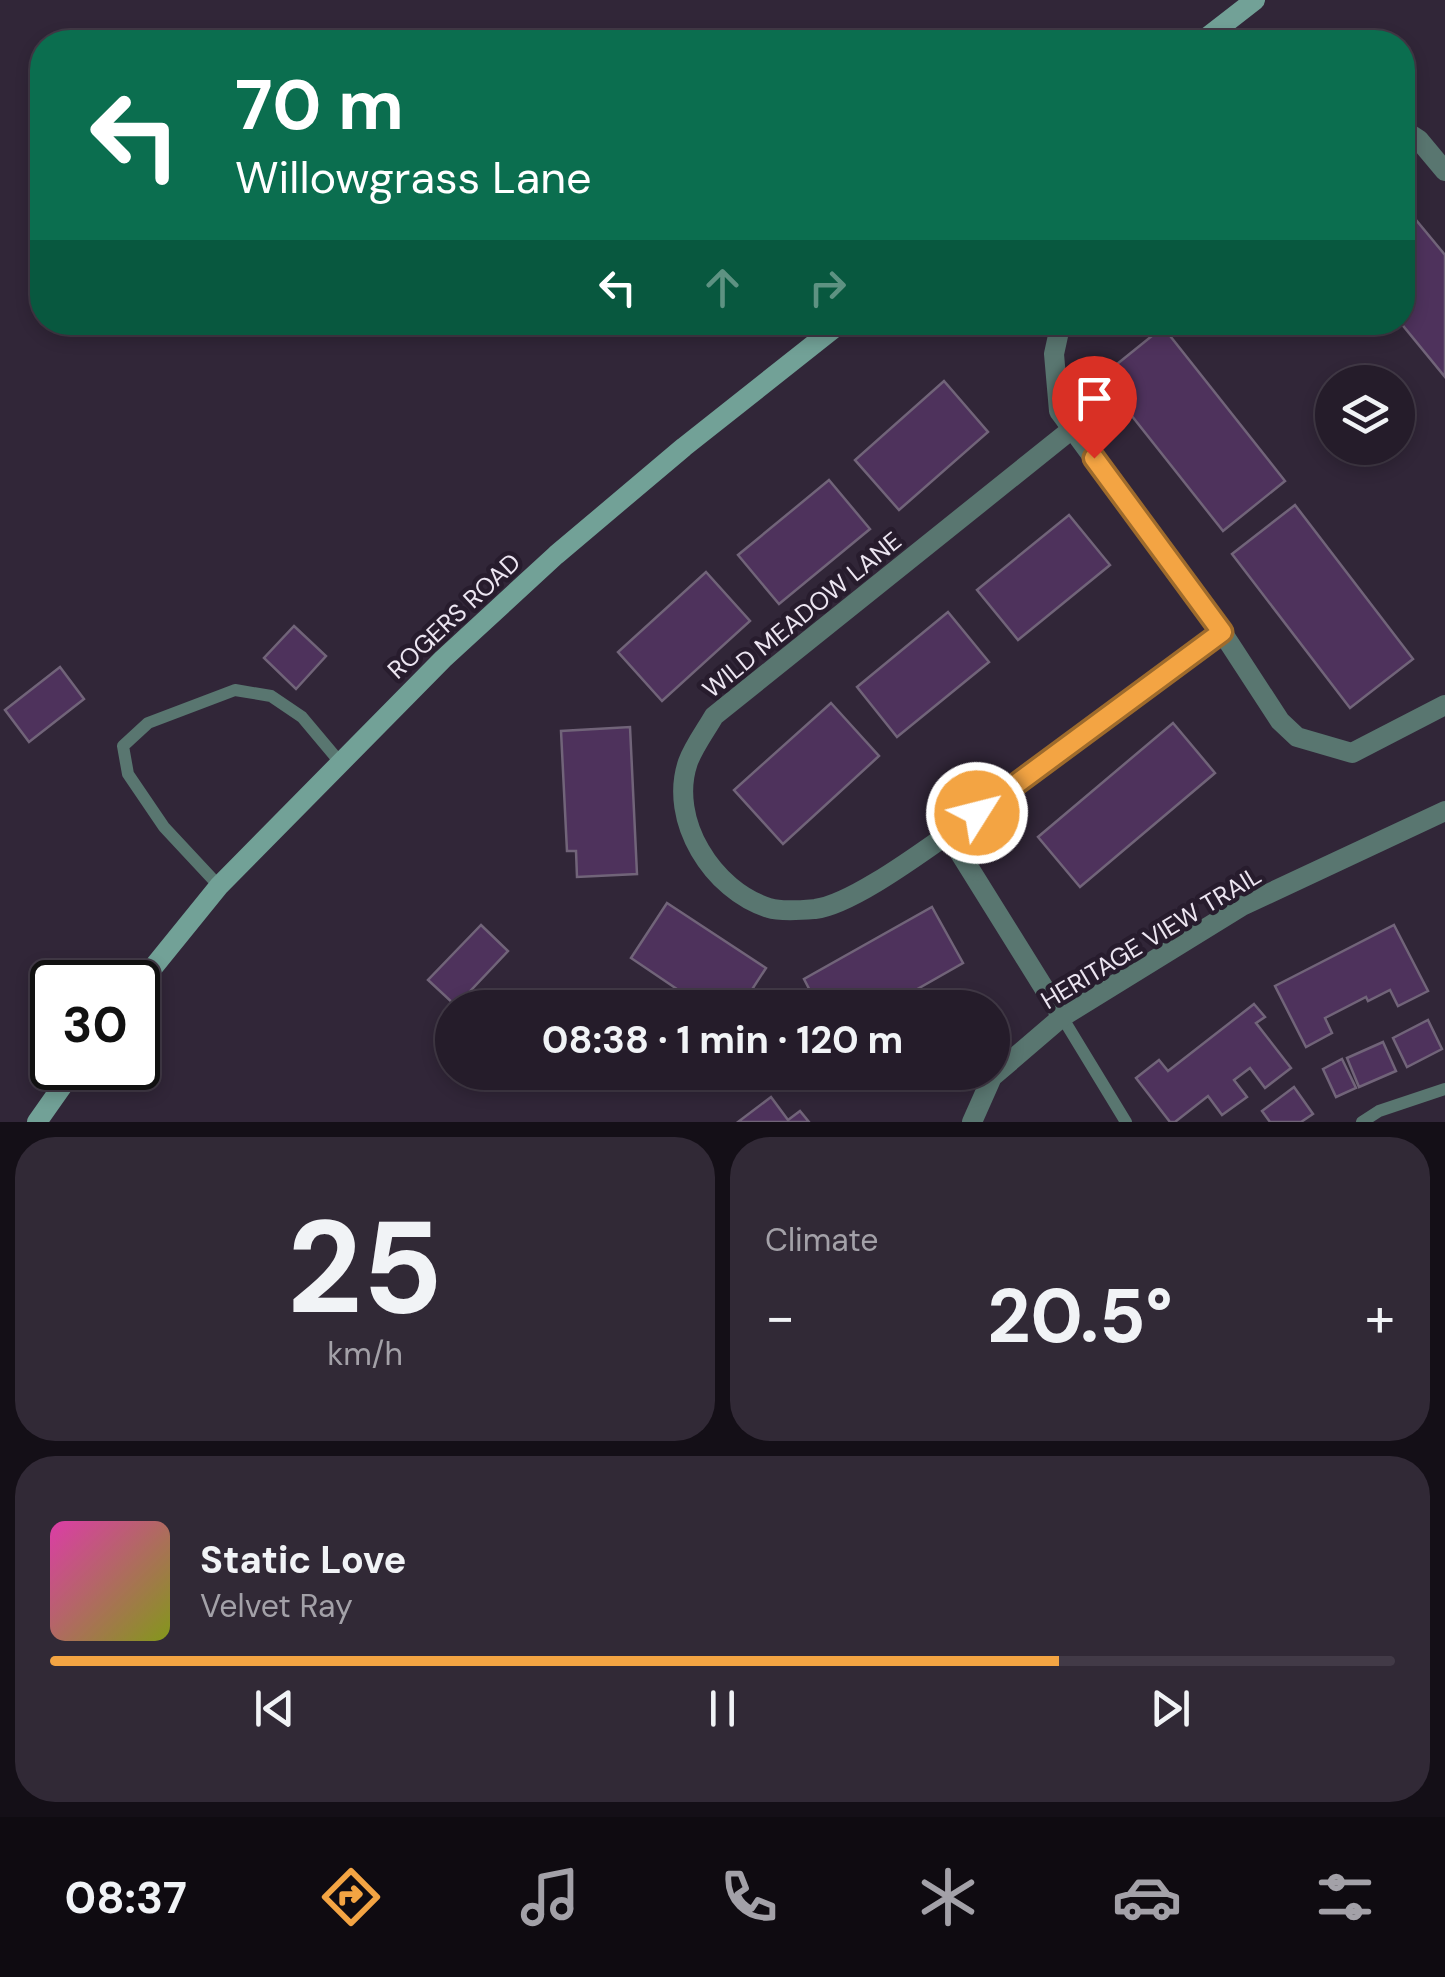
<!DOCTYPE html>
<meta charset="utf-8">
<style>
:root{--surface:#251c2a;--page:#312936;--text:#f1f3f6;--muted:#a3a1a8;--line:#423a47;--accent:#f3a443}
body{margin:0;font-family:"DM Sans",sans-serif;background:var(--page);color:var(--text);height:100vh;display:flex;flex-direction:column;font-size:38px;white-space:nowrap}
*{box-sizing:border-box;margin:0}
p{font-size:32px;color:var(--muted)}
.icon{flex:none;width:55px;height:55px;fill:none;stroke:currentColor;stroke-width:2;stroke-linecap:round;stroke-linejoin:round}
.map{position:relative;height:1122px;overflow:hidden}
.sheet{display:flex;flex-direction:column;gap:15px;padding:15px;background:#140f17;flex:1}
.sheet>*{flex:none}
.hud{position:absolute;left:30px;top:30px;width:1385px;height:305px;border-radius:40px;box-shadow:0 5px 15px #0003,0 0 0 2px var(--line);background:#0b6e4f;color:#fff;overflow:hidden}
.fabs{position:absolute;left:1315px;top:365px;display:grid;gap:20px}
.fabs a{display:grid;place-items:center;width:100px;height:100px;border-radius:50%;background:var(--surface);box-shadow:0 5px 15px #0003,0 0 0 2px var(--line);font-size:50px}
.speed{position:absolute;left:30px;top:960px;display:flex;gap:20px;font-size:50px;font-weight:700;text-align:center}
.speed>*{display:grid;place-content:center;width:130px;height:130px;border-radius:50%;background:var(--surface);box-shadow:0 5px 15px #0003,0 0 0 2px var(--line);line-height:1}
.speed .limit{border:5px solid #111;border-radius:15px;background:#fff;color:#111}
.pin{position:absolute;display:grid;place-items:center;width:85px;height:85px;color:#fff;margin:-102px -42px;border-radius:50% 50% 50% 0;rotate:-45deg;box-shadow:0 0 10px #0007}
.pin .icon{rotate:45deg}
.me{position:absolute;width:110px;margin:-55px;rotate:54deg;stroke-linejoin:round;filter:drop-shadow(0 0 8px #0008)}
.turn{display:flex;align-items:center;gap:35px;height:210px;padding:0 40px;font-size:45px}
.turn .icon{width:130px;height:130px;stroke-width:2.5}
.turn b{display:block;font-size:70px;line-height:85px}
.lanes{display:flex;align-items:center;height:95px;padding:0 40px;background:#0003;justify-content:center;gap:50px;direction:ltr}
.lanes .off{opacity:.35}
.big{font-size:75px;font-weight:700;line-height:1.1}
.sheet .card{flex:1;display:flex;flex-direction:column;justify-content:center;gap:15px;min-width:0;padding:0 35px;border-radius:40px;background:var(--page)}
.sheet .dial{align-items:center;gap:0}
.dial b{font-size:130px;line-height:1}
.song{display:flex;align-items:center;gap:30px}
.cover{width:120px;height:120px;border-radius:15px;background:linear-gradient(135deg,hsl(320 70% 55%),hsl(70 70% 35%))}
.played{height:10px;border-radius:5px;background:linear-gradient(90deg,var(--accent) 75%,var(--line) 75%)}
.keys{display:flex;justify-content:space-around;direction:ltr}
.heat{display:flex;justify-content:space-between;align-items:center;font-size:55px;direction:ltr}
.sheet .tiles{flex:1;display:grid;gap:15px;grid-template-columns:1fr 1fr}
.card:last-child{grid-column:span 2}
.trip{position:absolute;left:435px;top:990px;width:575px;height:100px;border-radius:50px;background:var(--surface);box-shadow:0 5px 15px #0003,0 0 0 2px var(--line);font-weight:700;line-height:100px;text-align:center}
.dock{display:flex;height:160px;justify-content:space-around;align-items:center;background:#0f0b11;color:var(--muted)}
.dock .icon{width:70px;height:70px}
.dock .on{color:var(--accent)}
.dock b{font-size:45px;color:var(--text)}
.map>svg:first-child{display:block}
.building{fill:#4e325c;stroke:#716479;stroke-width:2.5}
.lines{fill:none;stroke-linecap:round;stroke-linejoin:round}
.service{stroke:#597670;stroke-width:12}
.minor{stroke:#597670;stroke-width:20}
.secondary{stroke:#72a197;stroke-width:20}
.route-casing{stroke:#9e6b2c;stroke-width:25}
.route{stroke:#f3a443;stroke-width:18}
.labels{text-anchor:middle;dominant-baseline:central;stroke-width:9;stroke-linejoin:round;paint-order:stroke}
.street-label{font-size:25px;fill:#ece5f1;stroke:#271c2d}
</style>
<div class="map">
<svg width="1445" height="1122" viewBox="0 0 1445 1122">
<rect width="100%" height="100%" fill="#312638"/>
<g class="building">
<path d="M1402,203L1445,255V377L1400,322Z"/>
<path d="M1163,327L1285,481L1223,531L1101,377Z"/>
<path d="M944,381L988,432L899,510L855,460Z"/>
<path d="M829,480L870,529L779,604L738,555Z"/>
<path d="M1295,505L1413,659L1350,708L1232,554Z"/>
<path d="M1069,515L1110,565L1018,640L977,590Z"/>
<path d="M706,572L750,621L662,701L618,652Z"/>
<path d="M948,612L989,662L897,737L857,687Z"/>
<path d="M294,626L326,656L296,689L264,658Z"/>
<path d="M60,667L84,699L29,742L5,710Z"/>
<path d="M831,703L879,756L783,844L734,790Z"/>
<path d="M1173,723L1215,773L1080,887L1038,837Z"/>
<path d="M630,727L637,874L577,877L576,851H567L561,731Z"/>
<path d="M667,903L766,968L740,1008H705L631,958Z"/>
<path d="M932,907L963,963L884,1008H819L804,979Z"/>
<path d="M481,925L508,951L456,1006L428,980Z"/>
<path d="M1394,925L1428,991L1398,1006L1390,990L1368,1001L1366,997L1325,1018L1332,1033L1306,1047L1275,986Z"/>
<path d="M1254,1004L1265,1017L1256,1023L1291,1068L1265,1088L1250,1068L1234,1080L1247,1097L1222,1115L1208,1096L1175,1122H1170L1136,1078L1159,1060L1168,1071Z"/>
<path d="M1428,1020L1442,1049L1407,1067L1393,1038Z"/>
<path d="M1383,1042L1396,1071L1359,1087L1347,1058Z"/>
<path d="M1342,1059L1356,1088L1336,1097L1323,1069Z"/>
<path d="M1294,1087L1313,1114L1301,1122H1270L1262,1111Z"/>
<path d="M771,1097L788,1120L800,1111L809,1122H738Z"/>
</g>
<g class="lines">
<g class="service">
<path d="M219,886L164,827L128,774L123,746L148,723L235,690L271,696L302,717L339,761"/>
<path d="M1062,1017L1126,1122"/>
<path d="M1362,1122L1379,1111L1445,1089"/>
</g>
<g class="minor">
<path d="M1402,129L1419,140L1445,171"/>
<path d="M1061,322L1054,354L1059,411L1222,632L1280,721L1297,737L1352,753L1445,705"/>
<path d="M948,834C918,855 850,905 815,909C803,910 781,912 769,908C713,891 668,820 688,762C694,746 706,730 714,716L1072,429"/>
<path d="M1062,1017L948,834L1222,632"/>
<path d="M972,1122L992,1077L1062,1017L1242,906L1445,811"/>
</g>
<g class="secondary">
<path d="M1201,42L1255,0"/>
<path d="M138,986L219,886L443,659L556,555L684,447L842,322"/>
<path d="M37,1122L75,1068"/>
</g>
</g>
<g class="lines">
<defs>
<path id="route" d="M977,813L1222,632L1094,458"/>
</defs>
<use href="#route" class="route-casing"/>
<use href="#route" class="route"/>
</g>
<g class="labels">
<g class="street-label">
<text transform="translate(802 615) rotate(-39)">WILD MEADOW LANE</text>
<text transform="translate(454 616) rotate(-43)">ROGERS ROAD</text>
<text transform="translate(1151 938) rotate(-31)">HERITAGE VIEW TRAIL</text>
</g>
</g>
</svg>
<div class="fabs">
<a><svg class="icon" aria-label="layers" viewBox="0 0 24 24"><path d="M12 4l9 5-9 5-9-5zM3 14l9 5 9-5"/></svg></a>
</div>
<div class="speed"><div class="limit">30</div></div>
<div class="pin" style="left:1094px;top:458px;background:#d93025"><svg class="icon" aria-label="arrive" viewBox="0 0 24 24"><path d="M6 21V4h12l-3 4 3 4H6"/></svg></div>
<svg class="me" style="left:977px;top:813px" viewBox="-20 -20 40 40"><circle r="17" fill="#f3a443" stroke="#fff" stroke-width="3"/><path d="M0-11L8 9 0 5-8 9z" fill="#fff"/></svg>
<div class="trip">08:38 · 1 min · 120 m</div>
<div class="hud">
<div class="turn"><svg class="icon" aria-label="left" viewBox="0 0 24 24"><path d="M17 20v-9H6M10 6l-5 5 5 5"/></svg><div><b>70 m</b>Willowgrass Lane</div></div>
<div class="lanes"><svg class="icon" aria-label="left" viewBox="0 0 24 24"><path d="M17 20v-9H6M10 6l-5 5 5 5"/></svg><svg class="icon off" aria-label="ahead" viewBox="0 0 24 24"><path d="M12 20V5M6 11l6-6 6 6"/></svg><svg class="icon off" aria-label="right" viewBox="0 0 24 24"><path d="M7 20v-9h11M14 6l5 5-5 5"/></svg></div>
</div>
</div>
<section class="sheet">
<div class="tiles">
<div class="card dial"><b>25</b><p>km/h</p></div>
<div class="card"><p>Climate</p>
<div class="heat"><a>−</a><b class="big">20.5°</b><a>+</a></div>
</div>
<div class="card">
<div class="song"><i class="cover"></i><div><b>Static Love</b><p>Velvet Ray</p></div></div>
<div class="played"></div>
<div class="keys"><svg class="icon" aria-label="previous" viewBox="0 0 24 24"><path d="M18 5L8 12l10 7zM5 5v14"/></svg><svg class="icon" aria-label="pause" viewBox="0 0 24 24"><path d="M8 5v14M16 5v14"/></svg><svg class="icon" aria-label="next" viewBox="0 0 24 24"><path d="M6 5l10 7-10 7zM19 5v14"/></svg></div>
</div>
</div>
</section>
<nav class="dock">
<b>08:37</b>
<svg class="icon on" aria-label="directions" viewBox="0 0 24 24"><path d="M12 3l9 9-9 9-9-9zM9 14v-3h6M13 9l2 2-2 2"/></svg>
<svg class="icon" aria-label="music" viewBox="0 0 24 24"><path d="M9 18V5l10-2v13"/><circle cx="6" cy="18" r="3"/><circle cx="16" cy="16" r="3"/></svg>
<svg class="icon" aria-label="phone" viewBox="0 0 24 24"><path d="M5 4h4l2 5-3 2q2 4 5 5l2-3 5 2v4C11 20 4 13 5 4z"/></svg>
<svg class="icon" aria-label="climate" viewBox="0 0 24 24"><path d="M12 3v18M4 7l16 10M4 17L20 7"/></svg>
<svg class="icon" aria-label="car" viewBox="0 0 24 24"><path d="M5 17H2v-5l4-1 3-4h7l3 4 3 1v5h-3M9 17h6M6 11h13"/><circle cx="7" cy="17" r="2"/><circle cx="17" cy="17" r="2"/></svg>
<svg class="icon" aria-label="filters" viewBox="0 0 24 24"><path d="M4 7h16M4 17h16"/><circle cx="9" cy="7" r="2"/><circle cx="15" cy="17" r="2"/></svg>
</nav>
